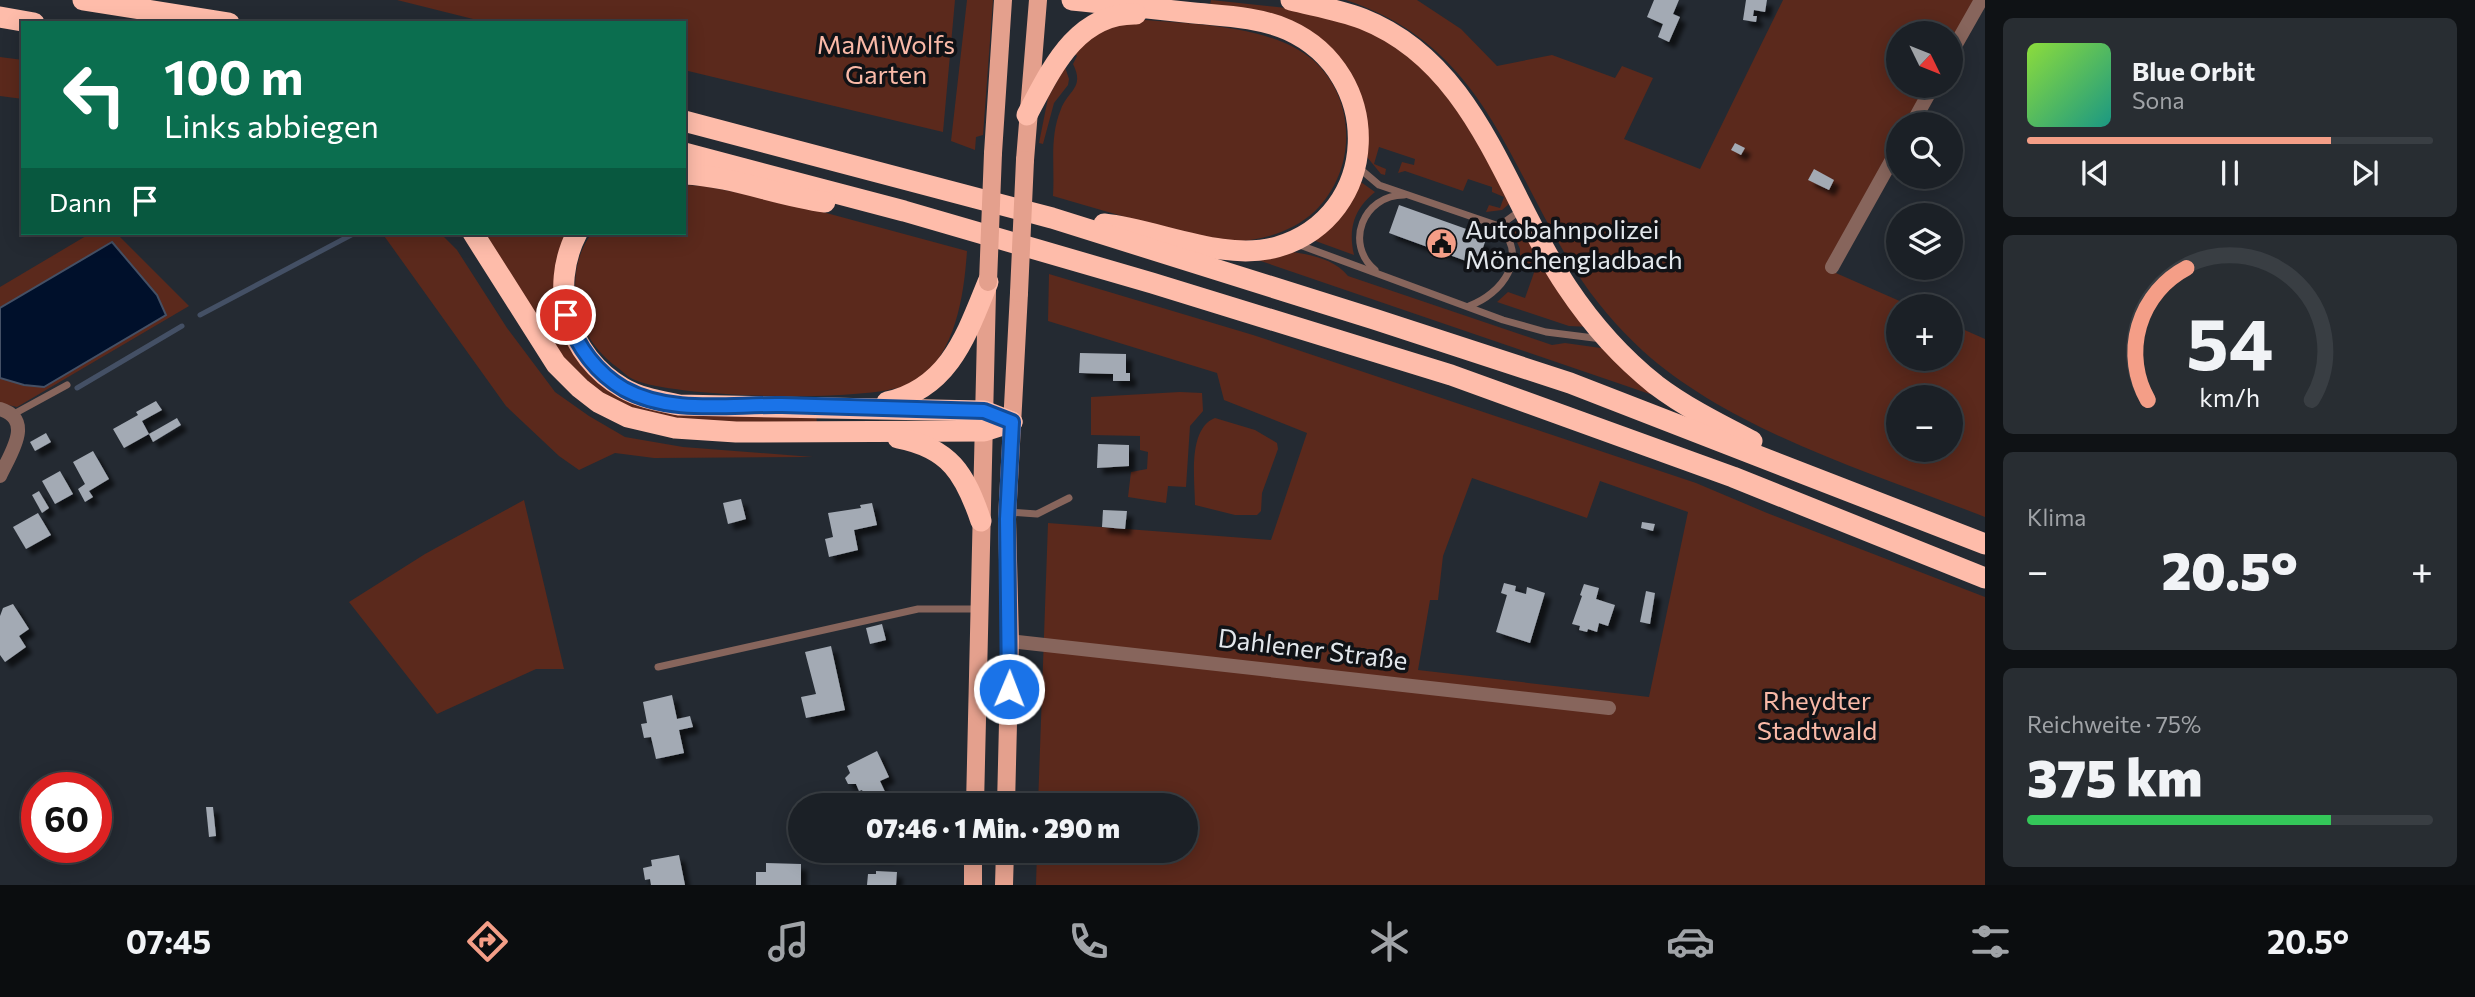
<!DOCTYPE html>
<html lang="de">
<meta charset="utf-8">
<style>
:root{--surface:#1b2026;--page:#282d32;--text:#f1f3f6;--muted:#a0a3a7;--line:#393e43;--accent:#f49e87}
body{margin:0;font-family:Commissioner,sans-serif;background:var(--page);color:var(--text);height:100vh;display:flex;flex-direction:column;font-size:26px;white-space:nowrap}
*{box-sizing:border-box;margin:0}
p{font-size:23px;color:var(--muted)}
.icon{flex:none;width:38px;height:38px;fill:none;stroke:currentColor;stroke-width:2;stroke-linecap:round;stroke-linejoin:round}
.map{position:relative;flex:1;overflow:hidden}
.panel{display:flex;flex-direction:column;gap:18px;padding:18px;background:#0f1215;width:490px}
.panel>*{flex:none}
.top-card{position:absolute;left:21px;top:21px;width:665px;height:214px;border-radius:0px;box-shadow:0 4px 18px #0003,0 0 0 2px var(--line);background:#0b6e4f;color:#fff;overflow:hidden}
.needle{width:46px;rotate:133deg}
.buttons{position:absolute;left:1886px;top:21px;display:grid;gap:14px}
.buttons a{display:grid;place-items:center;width:77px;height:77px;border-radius:50%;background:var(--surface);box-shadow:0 4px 18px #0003,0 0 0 2px var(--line);font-size:35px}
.speed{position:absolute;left:21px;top:772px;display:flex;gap:14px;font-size:35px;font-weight:700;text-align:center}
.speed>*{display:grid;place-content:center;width:91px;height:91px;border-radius:50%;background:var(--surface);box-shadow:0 4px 18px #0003,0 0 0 2px var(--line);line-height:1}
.speed .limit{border:10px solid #d22;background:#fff;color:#111}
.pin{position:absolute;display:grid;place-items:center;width:60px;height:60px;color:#fff;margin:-30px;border:4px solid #fff;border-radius:50%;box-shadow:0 2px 7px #0007}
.me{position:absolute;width:77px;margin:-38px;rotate:1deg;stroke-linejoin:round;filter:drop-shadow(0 0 5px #0008)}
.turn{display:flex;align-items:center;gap:24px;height:147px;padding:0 28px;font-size:32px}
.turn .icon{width:91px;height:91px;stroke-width:2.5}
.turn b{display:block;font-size:49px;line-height:60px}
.then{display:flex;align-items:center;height:66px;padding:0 28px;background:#0003;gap:14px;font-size:26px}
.big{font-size:52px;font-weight:800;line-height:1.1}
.panel .widget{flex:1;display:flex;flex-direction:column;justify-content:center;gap:10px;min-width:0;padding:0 24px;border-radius:10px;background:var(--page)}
.panel .dial{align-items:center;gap:0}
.dial svg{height:182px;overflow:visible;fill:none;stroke:var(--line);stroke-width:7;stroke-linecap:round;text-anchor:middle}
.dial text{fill:var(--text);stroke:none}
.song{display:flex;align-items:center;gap:21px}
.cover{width:84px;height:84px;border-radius:10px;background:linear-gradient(135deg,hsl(90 70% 55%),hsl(170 70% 35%))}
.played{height:7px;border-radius:4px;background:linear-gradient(90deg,var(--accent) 75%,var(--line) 75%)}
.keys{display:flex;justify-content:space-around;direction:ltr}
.heat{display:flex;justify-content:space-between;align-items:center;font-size:38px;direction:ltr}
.charge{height:10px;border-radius:5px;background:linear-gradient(90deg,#34c759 75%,var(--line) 0)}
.trip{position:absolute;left:788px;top:793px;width:410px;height:70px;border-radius:35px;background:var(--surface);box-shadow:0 4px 18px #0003,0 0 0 2px var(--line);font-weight:800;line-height:70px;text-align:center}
.menu{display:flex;height:112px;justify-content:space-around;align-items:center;background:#0b0d0f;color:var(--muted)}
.menu .icon{width:49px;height:49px}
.menu .on{color:var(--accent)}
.menu b{font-size:32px;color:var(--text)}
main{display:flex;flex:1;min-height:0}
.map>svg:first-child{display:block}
.green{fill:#5b291c;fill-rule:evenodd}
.water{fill:#00102b;stroke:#445065;stroke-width:2}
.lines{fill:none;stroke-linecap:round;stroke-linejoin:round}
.stream{stroke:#445065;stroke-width:5}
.building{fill:#a3aab4;filter:url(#shadow)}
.service{stroke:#87655c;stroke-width:7}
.minor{stroke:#87655c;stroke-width:14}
.primary{stroke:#e4a08d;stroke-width:18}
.motorway{stroke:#febcaa;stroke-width:21}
.primary-bridge{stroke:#e4a08d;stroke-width:18}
.route-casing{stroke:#114b97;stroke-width:18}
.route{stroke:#1a73e8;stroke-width:12}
.labels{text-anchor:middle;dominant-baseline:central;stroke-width:7;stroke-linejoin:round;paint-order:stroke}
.park-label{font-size:26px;fill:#f9b9a7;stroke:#101216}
.poi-label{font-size:26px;fill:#e3e7ec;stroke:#101216;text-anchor:start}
.street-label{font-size:26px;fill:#e3e7ec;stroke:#101216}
</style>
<main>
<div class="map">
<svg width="1985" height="885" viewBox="0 0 1985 885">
<defs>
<filter id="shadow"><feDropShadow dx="6" dy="6" stdDeviation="2" flood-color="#0009"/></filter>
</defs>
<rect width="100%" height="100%" fill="#242a32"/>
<g class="green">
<path d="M397,0H955L943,132L684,70V23H489Z"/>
<path d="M967,0H993L983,135L976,137L975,150L951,141Z"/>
<path d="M1211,0L1306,10L1364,25L1440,80L1511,196L1509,204L1502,210L1486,212L1489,205L1500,208L1504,197L1492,192V187L1468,179L1463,191L1405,171L1398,173L1402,162L1414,165L1415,159L1379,147L1374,164L1386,169L1385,175L1381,174L1367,157V146L1336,58L1210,6Z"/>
<path d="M1346,0H1417L1461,29L1497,66L1552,55L1615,78L1622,66L1653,78L1624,139L1700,169L1783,0H1977L1951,47V33H1899V86H1930L1909,124H1899V143L1829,270L1911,306H1899V359H1951V324L1985,339V517C1873,473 1733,432 1643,351C1618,328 1593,299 1575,270C1505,160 1484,46 1346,0ZM1899,397H1951V450H1899Z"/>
<path d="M1134,19C1187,24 1271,24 1313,60C1357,99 1357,170 1315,211C1295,230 1265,240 1238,241C1207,243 1178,232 1150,224C1117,215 1085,205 1053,196C1055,165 1049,138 1061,109C1068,90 1085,88 1073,64L1077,56L1071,48L1077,41Z"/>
<path d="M0,57L23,60V99L0,96Z"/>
<path d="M1065,67L1069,79L1068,85L1054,103L1043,144L1039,143L1048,98Z"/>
<path d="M1358,180L1375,192C1354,209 1348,228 1354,255L1310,239Z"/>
<path d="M684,185L703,186L782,201L967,251C964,295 956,352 918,380C885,405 675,398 635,380C629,378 623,372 618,368C595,351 582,331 577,303C572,280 577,252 592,233H684Z"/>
<path d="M1520,219L1590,327L1569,326L1497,302L1508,292L1525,298L1536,267L1520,260V249L1511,228Z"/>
<path d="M91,233H116L189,306L17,407L0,403V287Z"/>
<path d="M382,233H440L457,250L507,328L555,392L589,416L625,437L683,447L813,457L654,458L615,453L579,470L559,456L506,406Z"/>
<path d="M482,233H570L555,298L630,398L816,414L817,424L664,421L626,409L590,389L566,364Z"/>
<path d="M1285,251C1307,254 1334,258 1348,276L1552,345L1565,343L1608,349L1679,404L1255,259Z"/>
<path d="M1049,274L1253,335L1696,483L1767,513L1985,597V885H1036L1037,851L1185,850V805H1038L1048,523L1271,540L1307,433L1224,400L1217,373L1048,321ZM1472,478L1587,518L1600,481L1688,512L1649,697L1418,670L1430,600H1438L1443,556Z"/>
<path d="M1180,392L1202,393L1203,411L1190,426L1186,487L1168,486L1166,503L1128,497L1131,472L1147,469L1148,452L1140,450V436L1091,435V397Z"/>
<path d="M1215,418L1255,430L1277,443L1278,449L1262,493L1261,511L1257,515H1235L1195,505C1195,481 1187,429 1215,418Z"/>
<path d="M524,500L564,669H536L437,714L349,602L425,554Z"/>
</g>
<path class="water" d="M112,242L157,295L166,315L44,387L24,385L0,378V308Z"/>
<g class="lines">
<g class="stream">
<path d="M200,315L355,233"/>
<path d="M77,388L182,326"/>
</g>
</g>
<g class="building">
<path d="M1654,0H1679L1673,14L1680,17L1669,42L1658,37L1663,24L1647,17Z"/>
<path d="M1746,0H1767L1765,12L1754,10L1753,16H1757L1756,22L1743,20Z"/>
<path d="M1735,143L1745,148L1741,155L1731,150Z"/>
<path d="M1814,169L1834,180L1829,190L1808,180Z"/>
<path d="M1399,205L1472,231L1470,237L1485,242L1477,265L1389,233Z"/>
<path d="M1080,353L1126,354V373H1130V381H1113V374L1079,373Z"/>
<path d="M156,401L162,410L142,421L149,434L124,448L113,429L138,415L136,412Z"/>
<path d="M177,418L181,425L153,442L149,434Z"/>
<path d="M46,433L51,442L35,451L30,442Z"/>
<path d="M1098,444L1129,445V466L1097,468Z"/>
<path d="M93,451L109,479L89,491L93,497L85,502L78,489L85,484L73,462Z"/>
<path d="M60,471L73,494L55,504L42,481Z"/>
<path d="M39,491L49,508L42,513L32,495Z"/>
<path d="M741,499L746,519L728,524L723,503Z"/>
<path d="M872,503L877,525L854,530L858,550L829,557L825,539L833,537L828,513L861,508L860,505Z"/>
<path d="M1103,510L1127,511L1125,529L1102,527Z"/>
<path d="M38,513L51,535L26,549L13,527Z"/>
<path d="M1642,522L1655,524L1653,531L1641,528Z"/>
<path d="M1504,583L1516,586L1515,591L1526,594L1527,587L1545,593L1530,643L1496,632L1507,595L1501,593Z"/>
<path d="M1584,584L1599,588L1596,599L1615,605L1608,626L1599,623L1597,632L1588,629L1587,632L1579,630L1580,626L1572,624L1582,596L1580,595Z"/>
<path d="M1646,591L1655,593L1650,624L1640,622Z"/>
<path d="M13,604L29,629L19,636L26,647L5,662L0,655V616L3,608Z"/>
<path d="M882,624L886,640L870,644L866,628Z"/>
<path d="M831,646L845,710L806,718L801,697L816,694L805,652Z"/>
<path d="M672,695L677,719L690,716L693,727L679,730L684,753L656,759L651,737L644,738L641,724L647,723L643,702Z"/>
<path d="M877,751L889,777L880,781L887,796L873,803L870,798L867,800L862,790L859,791L856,784H848L845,778L850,773L847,766Z"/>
<path d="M206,807H213L216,836L209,837Z"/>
<path d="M866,850H889L888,857L866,856Z"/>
<path d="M679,855L685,885H651L650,879L645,880L643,868L652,866L651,860Z"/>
<path d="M766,863L801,864V885H756V872H766Z"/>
<path d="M876,871L897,872L896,885H867L868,874H876Z"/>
</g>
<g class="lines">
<g class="service">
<path d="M1359,168L1379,185L1499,226L1521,210"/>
<path d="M1297,244L1503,320L1546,332L1602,339"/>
<path d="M1375,270C1344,244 1363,195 1404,195"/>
<path d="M1469,306C1502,294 1530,257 1499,226"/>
<path d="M12,415L67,385"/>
<path d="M1008,512L1037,514L1069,498"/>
<path d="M658,667L918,609H979"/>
</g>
<g class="minor">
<path d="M1951,53L1981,0"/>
<path d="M1912,124L1933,86"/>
<path d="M1832,267L1899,147"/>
<path d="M0,409C35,420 10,454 0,476"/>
<path d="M1010,641L1609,708"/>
</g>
<g class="primary">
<path d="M993,153L1003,0"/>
<path d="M1025,160L1038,0"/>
<path d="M975,805L987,291"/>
<path d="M1006,805L1010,641L1007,519L1019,293"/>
<path d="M973,885V850"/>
<path d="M1004,885L1005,850"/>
</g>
<g class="motorway">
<path d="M83,0L229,23"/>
<path d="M1072,0C1113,4 1154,9 1194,13C1226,16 1259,17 1288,30C1385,74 1382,216 1277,247C1223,262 1159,230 1104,224"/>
<path d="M1291,0C1315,6 1340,10 1363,19C1477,64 1505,195 1567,287C1591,323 1622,358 1656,385C1685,407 1719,424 1752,441"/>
<path d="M0,17L34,23"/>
<path d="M1027,115C1051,70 1076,13 1136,14"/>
<path d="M684,121L1052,218L1374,319L1570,383L1985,544"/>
<path d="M684,153L904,211L1152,283L1451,375L1733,477L1985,578"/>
<path d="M684,174C732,176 778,196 825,202"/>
<path d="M473,233L556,364L580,388L598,402L628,417L675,428L736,432L984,431L1012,422"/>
<path d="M577,233C548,289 568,356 623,388C640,398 660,401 679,405L984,411L1012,422"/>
<path d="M887,402C949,388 966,336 988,282"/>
<path d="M898,438C950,448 965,474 981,521"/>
</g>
<g class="primary-bridge">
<path d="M988,282L993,153"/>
<path d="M1019,293L1025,160"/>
</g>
</g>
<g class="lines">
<defs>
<path id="route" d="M566,315C577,346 595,372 624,389C671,415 730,404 782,405C849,407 917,409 984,411L1012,422L1007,519L1009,689"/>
</defs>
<use href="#route" class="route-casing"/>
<use href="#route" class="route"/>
</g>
<defs>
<symbol id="civic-disc" viewBox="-11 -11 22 22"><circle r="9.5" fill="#f49e87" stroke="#101216"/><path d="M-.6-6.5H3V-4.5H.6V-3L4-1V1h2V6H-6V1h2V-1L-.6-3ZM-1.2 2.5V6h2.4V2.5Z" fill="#111"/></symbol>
</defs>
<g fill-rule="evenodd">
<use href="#civic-disc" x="1424" y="226" width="35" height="35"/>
</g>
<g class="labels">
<g class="park-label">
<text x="886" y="43">MaMiWolfs<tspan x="886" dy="30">Garten</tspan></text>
<text x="1817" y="699">Rheydter<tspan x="1817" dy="30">Stadtwald</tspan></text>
</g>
<g class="poi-label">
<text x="1465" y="228">Autobahnpolizei<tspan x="1465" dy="30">Mönchengladbach</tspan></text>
</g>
<g class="street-label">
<text transform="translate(1313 648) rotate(7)">Dahlener Straße</text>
</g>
</g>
</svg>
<div class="buttons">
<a><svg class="needle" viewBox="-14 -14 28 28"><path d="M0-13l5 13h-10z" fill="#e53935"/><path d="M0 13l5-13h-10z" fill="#a0a3a7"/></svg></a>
<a><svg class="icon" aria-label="search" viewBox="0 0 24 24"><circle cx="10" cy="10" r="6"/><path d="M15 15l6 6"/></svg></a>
<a><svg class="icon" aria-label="layers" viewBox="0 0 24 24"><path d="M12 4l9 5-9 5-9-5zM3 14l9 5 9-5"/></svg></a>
<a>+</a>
<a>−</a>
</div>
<div class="speed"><div class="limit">60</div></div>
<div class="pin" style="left:566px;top:315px;background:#d93025"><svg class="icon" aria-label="arrive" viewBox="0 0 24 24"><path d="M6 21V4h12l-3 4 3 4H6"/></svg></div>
<svg class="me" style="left:1009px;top:689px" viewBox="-20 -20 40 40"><circle r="17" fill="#1a73e8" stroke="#fff" stroke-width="3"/><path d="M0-11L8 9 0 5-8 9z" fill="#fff"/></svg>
<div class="trip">07:46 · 1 Min. · 290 m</div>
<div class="top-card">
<div class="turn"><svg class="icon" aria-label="left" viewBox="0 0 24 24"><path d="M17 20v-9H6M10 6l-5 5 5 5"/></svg><div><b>100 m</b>Links abbiegen</div></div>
<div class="then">Dann<svg class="icon" aria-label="arrive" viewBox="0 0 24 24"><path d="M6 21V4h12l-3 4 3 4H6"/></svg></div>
</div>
</div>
<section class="panel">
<div class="widget">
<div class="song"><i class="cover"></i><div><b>Blue Orbit</b><p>Sona</p></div></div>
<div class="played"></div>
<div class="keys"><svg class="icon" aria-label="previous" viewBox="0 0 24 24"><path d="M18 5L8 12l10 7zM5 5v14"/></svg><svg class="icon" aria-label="pause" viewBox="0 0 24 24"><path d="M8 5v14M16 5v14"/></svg><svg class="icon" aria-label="next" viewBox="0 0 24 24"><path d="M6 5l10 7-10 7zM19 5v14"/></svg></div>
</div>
<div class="widget dial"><svg viewBox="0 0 100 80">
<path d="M14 69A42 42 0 1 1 86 69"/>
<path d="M14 69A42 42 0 0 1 31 11" stroke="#f49e87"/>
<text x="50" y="56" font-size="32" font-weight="700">54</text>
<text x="50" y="72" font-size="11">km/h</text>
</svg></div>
<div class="widget"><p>Klima</p>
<div class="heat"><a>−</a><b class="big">20.5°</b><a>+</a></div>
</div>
<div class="widget"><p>Reichweite · 75%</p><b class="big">375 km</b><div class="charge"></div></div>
</section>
</main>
<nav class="menu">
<b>07:45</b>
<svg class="icon on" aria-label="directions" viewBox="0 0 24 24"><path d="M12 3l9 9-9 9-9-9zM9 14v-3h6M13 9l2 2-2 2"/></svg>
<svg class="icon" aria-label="music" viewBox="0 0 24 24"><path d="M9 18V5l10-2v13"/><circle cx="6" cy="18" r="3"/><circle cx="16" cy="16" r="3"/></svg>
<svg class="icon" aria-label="phone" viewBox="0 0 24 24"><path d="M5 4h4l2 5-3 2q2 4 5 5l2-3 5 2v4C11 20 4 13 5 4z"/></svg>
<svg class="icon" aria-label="climate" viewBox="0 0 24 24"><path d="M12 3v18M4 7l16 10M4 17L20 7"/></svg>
<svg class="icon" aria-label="car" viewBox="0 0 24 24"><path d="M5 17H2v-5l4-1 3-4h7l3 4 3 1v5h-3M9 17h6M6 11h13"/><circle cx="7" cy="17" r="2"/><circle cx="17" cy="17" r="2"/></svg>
<svg class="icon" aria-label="filters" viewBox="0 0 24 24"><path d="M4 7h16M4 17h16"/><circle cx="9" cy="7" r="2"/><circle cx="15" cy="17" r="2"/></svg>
<b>20.5°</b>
</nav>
